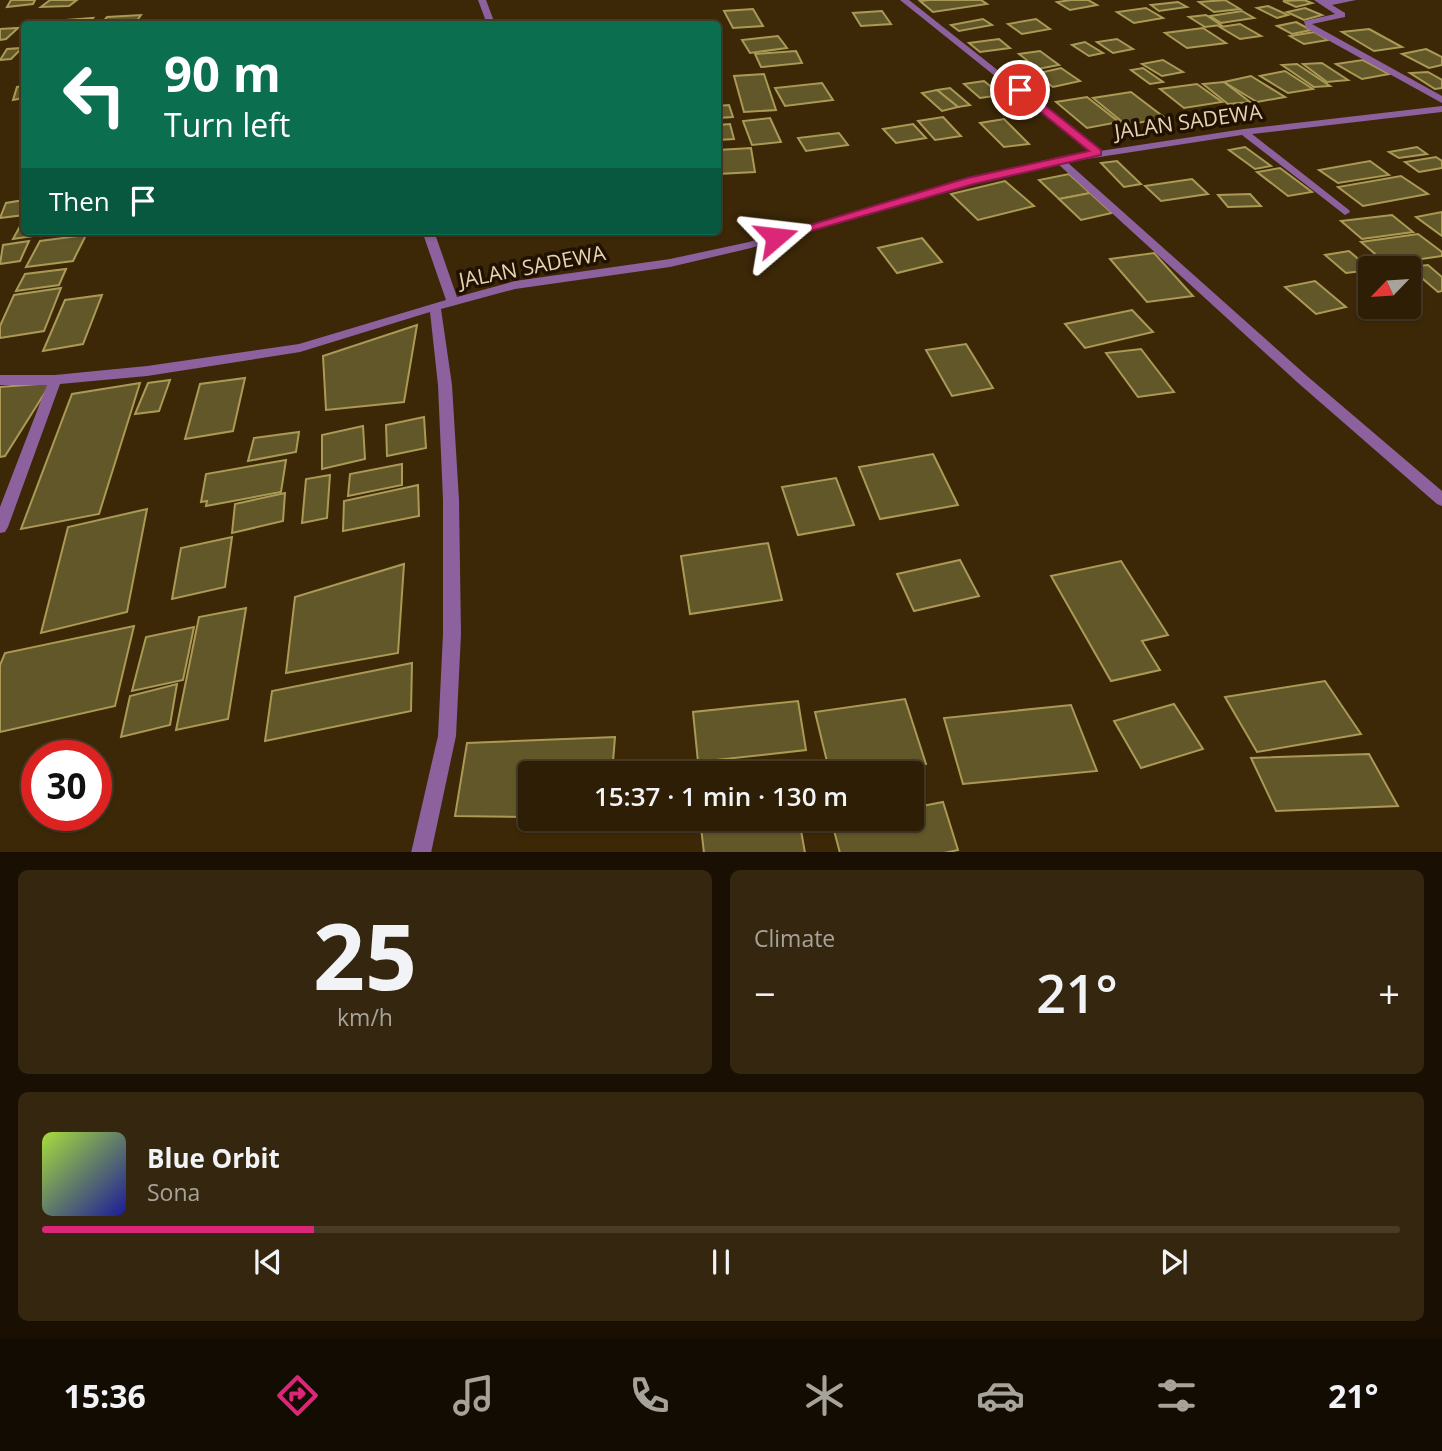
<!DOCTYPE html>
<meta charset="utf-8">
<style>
:root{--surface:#2d1e05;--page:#35270f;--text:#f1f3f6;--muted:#a7a29a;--line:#483c27;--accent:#db2777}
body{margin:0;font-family:"Open Sans",sans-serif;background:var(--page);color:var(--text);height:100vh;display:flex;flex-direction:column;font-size:26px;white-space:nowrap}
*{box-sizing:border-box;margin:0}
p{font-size:23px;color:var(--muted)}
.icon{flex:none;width:38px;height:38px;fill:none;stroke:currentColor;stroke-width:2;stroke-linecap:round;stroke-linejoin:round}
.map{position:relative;height:852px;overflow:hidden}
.panel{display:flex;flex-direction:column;gap:18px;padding:18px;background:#191003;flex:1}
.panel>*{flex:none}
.guide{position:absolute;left:21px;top:21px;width:700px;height:214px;border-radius:7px;box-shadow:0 2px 5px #0004,0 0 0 2px var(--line);background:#0b6e4f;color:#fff;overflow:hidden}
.needle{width:46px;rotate:245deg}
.fabs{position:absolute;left:1358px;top:256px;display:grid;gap:14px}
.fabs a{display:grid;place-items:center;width:63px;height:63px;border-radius:7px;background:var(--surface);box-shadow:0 2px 5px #0004,0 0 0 2px var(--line);font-size:35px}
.speed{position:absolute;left:21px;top:740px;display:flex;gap:14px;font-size:35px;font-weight:700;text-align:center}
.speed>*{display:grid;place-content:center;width:91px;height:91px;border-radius:50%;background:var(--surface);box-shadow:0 2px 5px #0004,0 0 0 2px var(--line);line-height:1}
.speed .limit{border:10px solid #d22;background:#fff;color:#111}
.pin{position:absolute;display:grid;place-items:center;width:60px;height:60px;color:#fff;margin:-30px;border:4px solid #fff;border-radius:50%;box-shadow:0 2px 7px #0007}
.me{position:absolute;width:77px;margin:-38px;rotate:73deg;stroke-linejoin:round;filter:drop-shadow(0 0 5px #0008)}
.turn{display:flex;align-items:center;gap:24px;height:147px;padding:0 28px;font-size:32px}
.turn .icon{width:91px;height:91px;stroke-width:2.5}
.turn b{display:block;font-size:49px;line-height:60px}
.then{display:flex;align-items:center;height:66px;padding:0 28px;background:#0003;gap:14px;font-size:26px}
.big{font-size:52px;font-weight:600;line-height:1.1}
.panel .tile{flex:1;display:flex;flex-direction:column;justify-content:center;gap:10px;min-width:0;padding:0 24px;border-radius:10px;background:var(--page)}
.panel .dial{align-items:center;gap:0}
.dial b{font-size:91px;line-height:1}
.song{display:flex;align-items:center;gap:21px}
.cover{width:84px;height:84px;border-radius:10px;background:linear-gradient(135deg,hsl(80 70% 55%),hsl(240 70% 35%))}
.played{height:7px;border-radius:4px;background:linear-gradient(90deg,var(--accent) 20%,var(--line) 20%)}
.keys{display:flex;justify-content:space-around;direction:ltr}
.heat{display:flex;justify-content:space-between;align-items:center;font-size:38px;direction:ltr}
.panel .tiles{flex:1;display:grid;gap:18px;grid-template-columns:1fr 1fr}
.tile:last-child{grid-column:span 2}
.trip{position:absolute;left:518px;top:761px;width:406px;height:70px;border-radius:7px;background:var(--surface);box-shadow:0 2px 5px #0004,0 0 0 2px var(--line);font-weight:600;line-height:70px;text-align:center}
.dock{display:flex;height:112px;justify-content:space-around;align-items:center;background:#120c02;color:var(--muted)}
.dock .icon{width:49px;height:49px}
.dock .current{color:var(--accent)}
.dock b{font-size:32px;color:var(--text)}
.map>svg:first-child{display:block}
.building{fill:#625728;stroke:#aa9a55;stroke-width:2}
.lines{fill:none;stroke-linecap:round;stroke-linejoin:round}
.minor{fill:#8d619d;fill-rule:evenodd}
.route{fill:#db2777;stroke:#8e194d;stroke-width:2}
.labels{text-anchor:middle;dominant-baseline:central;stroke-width:7;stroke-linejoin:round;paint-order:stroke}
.street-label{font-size:21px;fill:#e7d2b4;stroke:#201100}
</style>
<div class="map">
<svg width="1442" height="853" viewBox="0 0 1442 853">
<rect width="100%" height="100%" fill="#3c2807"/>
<g class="building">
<path d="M11,0H35L33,4L7,7Z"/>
<path d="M50,0H77L69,6L41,7Z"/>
<path d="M929,0H981L987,4L933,12L920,1Z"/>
<path d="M1071,0H1088L1097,5L1070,10L1057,2Z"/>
<path d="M1225,0L1240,9L1214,12L1199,2Z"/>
<path d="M1304,0L1312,3L1296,7L1283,1Z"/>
<path d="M1178,2L1187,7L1159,11L1151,5Z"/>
<path d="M1268,6L1288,15L1277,18L1257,8Z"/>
<path d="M1146,8L1163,18L1134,23L1117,12Z"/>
<path d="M1305,8L1322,15L1304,20L1287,12Z"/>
<path d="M753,9L763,26L733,28L724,11Z"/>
<path d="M882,11L891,24L861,26L853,13Z"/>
<path d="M1242,11L1254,18L1221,23L1210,16Z"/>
<path d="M141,15L136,22L101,24L107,17Z"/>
<path d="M1206,15L1221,25L1205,27L1189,17Z"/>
<path d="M93,18L88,24H50L53,21Z"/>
<path d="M983,19L992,25L959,31L951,25Z"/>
<path d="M1036,19L1050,29L1022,34L1008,24Z"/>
<path d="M1296,22L1311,30L1292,34L1277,26Z"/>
<path d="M1240,24L1261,36L1240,39L1220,27Z"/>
<path d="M18,28L6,39L0,40V29Z"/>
<path d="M1203,28L1226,43L1187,48L1165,33Z"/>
<path d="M1369,29L1402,47L1374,51L1342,32Z"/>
<path d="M1314,32L1328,40L1304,44L1290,36Z"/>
<path d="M778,36L787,48L750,53L742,40Z"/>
<path d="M999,39L1010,48L980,52L969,43Z"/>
<path d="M1117,39L1133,49L1113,53L1097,42Z"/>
<path d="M1085,42L1103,53L1089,56L1072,45Z"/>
<path d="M22,48L11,59L0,60L7,49Z"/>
<path d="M1426,49L1442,57V65L1429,68L1402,54Z"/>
<path d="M796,51L802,63L761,67L755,54Z"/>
<path d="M1040,51L1059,65L1038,69L1019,54Z"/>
<path d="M1163,60L1183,72L1162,76L1142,64Z"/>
<path d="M1363,60L1389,74L1362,79L1336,64Z"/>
<path d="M1322,63L1348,80L1327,82L1303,64Z"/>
<path d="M1297,64L1330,86L1314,87L1282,65Z"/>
<path d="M1061,68L1080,81L1053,87L1035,74Z"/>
<path d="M1143,68L1163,82L1150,84L1131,70Z"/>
<path d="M1285,71L1313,89L1288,93L1260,76Z"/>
<path d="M1428,72L1442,80V88L1435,89L1410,73Z"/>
<path d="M764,74L776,110L744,112L734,76Z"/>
<path d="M1251,76L1285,97L1257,102L1224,82Z"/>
<path d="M984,81L1001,95L980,98L964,84Z"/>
<path d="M1224,82L1250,102L1228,104L1203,84Z"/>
<path d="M822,83L833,100L785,106L775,88Z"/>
<path d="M1197,84L1222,102L1184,108L1160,89Z"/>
<path d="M24,86V98L13,100L17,87Z"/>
<path d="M950,88L970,105L958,107L937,90Z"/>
<path d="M937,90L958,107L942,111L922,93Z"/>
<path d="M1131,92L1165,118L1126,125L1093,98Z"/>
<path d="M1087,97L1119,122L1087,128L1056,102Z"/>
<path d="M729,105L733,117L718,118V106Z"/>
<path d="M943,117L961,136L935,140L918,121Z"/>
<path d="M770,118L781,142L752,145L743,121Z"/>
<path d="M1004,119L1029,144L1004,147L980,123Z"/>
<path d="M730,124L734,139L718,140V125Z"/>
<path d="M913,124L926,138L896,143L883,129Z"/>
<path d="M839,133L848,145L806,151L798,138Z"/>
<path d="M1245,147L1271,166L1255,169L1229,150Z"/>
<path d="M1417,147L1427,154L1399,158L1389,152Z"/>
<path d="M751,148L755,172L718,174V150Z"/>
<path d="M1436,157L1442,161V168L1419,172L1405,162Z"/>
<path d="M1117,161L1141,184L1124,187L1101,163Z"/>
<path d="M1370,161L1389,175L1338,183L1319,170Z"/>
<path d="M1280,168L1312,192L1288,196L1257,172Z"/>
<path d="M1069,174L1090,193L1059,199L1039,180Z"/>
<path d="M1401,176L1428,194L1363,206L1338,187Z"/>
<path d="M1192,179L1208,194L1161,201L1145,186Z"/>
<path d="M1005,181L1034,206L978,220L951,194Z"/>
<path d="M1090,193L1112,213L1081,220L1059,199Z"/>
<path d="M1250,194L1261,206L1228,207L1218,195Z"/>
<path d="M24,200V215L0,218L6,203Z"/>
<path d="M1442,212V236L1416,217Z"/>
<path d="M1392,215L1413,232L1362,239L1341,221Z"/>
<path d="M24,219V231H36L33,236L13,239Z"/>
<path d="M46,231H90L42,236Z"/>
<path d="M1418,234L1442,252V256L1387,264L1361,242Z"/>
<path d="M86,235L73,261L26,267L40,241Z"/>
<path d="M922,238L942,262L897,273L878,248Z"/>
<path d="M29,241L20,261L0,264L3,245Z"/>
<path d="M1349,251L1370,269V270L1346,273L1325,255Z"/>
<path d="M1154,253L1193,296L1147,302L1110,259Z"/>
<path d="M1428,265L1442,277V291L1438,292L1409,267Z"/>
<path d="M66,269L59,285L16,291L25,274Z"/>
<path d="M1315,281L1346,307L1316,314L1285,287Z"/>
<path d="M61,288L44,331L0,338V326L14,295Z"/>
<path d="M102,295L83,344L43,351L65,300Z"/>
<path d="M1132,310L1153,332L1085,348L1065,324Z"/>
<path d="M417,325L404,402L326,410L323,356Z"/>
<path d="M966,344L993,388L952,396L926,350Z"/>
<path d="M1141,349L1174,392L1138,397L1106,353Z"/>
<path d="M245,378L233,431L185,439L200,384Z"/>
<path d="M170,380L159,411L135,414L148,383Z"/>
<path d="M51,383L5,456L0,457V387Z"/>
<path d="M140,383L99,514L21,529L72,394Z"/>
<path d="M424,417L426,448L387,456L386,425Z"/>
<path d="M363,426L365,459L322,469V435Z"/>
<path d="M299,432L296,452L248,461L254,438Z"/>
<path d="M933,454L958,505L880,519L859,467Z"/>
<path d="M286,460L281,492L206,506L207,501L201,502L206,474Z"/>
<path d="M402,464V485L348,496L350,474Z"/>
<path d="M330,475L327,518L302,523L306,479Z"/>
<path d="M836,478L854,525L798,535L782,487Z"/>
<path d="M418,485L419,516L343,531L344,501Z"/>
<path d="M285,493L283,521L232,533L235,504Z"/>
<path d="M147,509L127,612L41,633L68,527Z"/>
<path d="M232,537L225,587L172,599L181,548Z"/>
<path d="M768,543L782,600L690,614L681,556Z"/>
<path d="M960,560L979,596L914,611L897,574Z"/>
<path d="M1121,561L1168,635L1142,641L1160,670L1111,681L1051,576Z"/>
<path d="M404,564L398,653L286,673L295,597Z"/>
<path d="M246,608L228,719L176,730L199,617Z"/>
<path d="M134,626L115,706L0,732V665L5,653Z"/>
<path d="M194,627L183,680L132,691L146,637Z"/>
<path d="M412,663L411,711L265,741L272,691Z"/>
<path d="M1325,681L1361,734L1257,752L1225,697Z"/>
<path d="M177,684L170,725L121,737L130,696Z"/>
<path d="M905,699L926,764L868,774H830L815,712Z"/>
<path d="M798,701L806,750L698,762L693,712Z"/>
<path d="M1174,704L1203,749L1141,768L1114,721Z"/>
<path d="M1071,705L1097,771L963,784L944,718Z"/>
<path d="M615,737L612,774H530V817L455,816L467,743Z"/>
<path d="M1369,754L1398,806L1276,811L1251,758Z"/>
<path d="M789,763L791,774H706Z"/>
<path d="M943,802L958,850L944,853H840L832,823L852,819H912V808Z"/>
<path d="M700,819H799L805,853H704Z"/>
</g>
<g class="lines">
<g class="minor">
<path d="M478,0H486L495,24H487Z"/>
<path d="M900,0H909L1100,151L1244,129L1442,106V112L1252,134L1349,210L1350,212L1345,215L1242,135L1067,162L1307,376L1442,491V506L1437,504L1297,382L1057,163L974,183L751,248L670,267L515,289L441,309L452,385L459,500L461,634L456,736L431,853H411L438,736L443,634V500L438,385L430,312L300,352L147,376L60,384L8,527L5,532L0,533V507L47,385H0V375H55L147,366L299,344L446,300L422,231H434L457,297L515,281L670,259L749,242L967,179L1059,157L1090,152Z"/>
<path d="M1314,0H1356L1332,5L1345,13V17L1312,24L1442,96V103L1306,28L1304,21L1335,14Z"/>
</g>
</g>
<path class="route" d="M1016,88H1023L1101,150V155L974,184L776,241L770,237L967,178L1089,151L1016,92Z"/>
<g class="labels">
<g class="street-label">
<text transform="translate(1188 121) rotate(-8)">JALAN SADEWA</text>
<text transform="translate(532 266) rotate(-11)">JALAN SADEWA</text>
</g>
</g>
</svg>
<div class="fabs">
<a><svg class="needle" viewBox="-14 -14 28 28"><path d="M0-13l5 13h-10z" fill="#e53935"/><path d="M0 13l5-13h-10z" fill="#a7a29a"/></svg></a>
</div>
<div class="speed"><div class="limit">30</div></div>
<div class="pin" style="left:1020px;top:90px;background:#d93025"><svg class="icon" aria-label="arrive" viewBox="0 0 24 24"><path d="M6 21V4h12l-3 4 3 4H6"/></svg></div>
<svg class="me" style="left:776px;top:237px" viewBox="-20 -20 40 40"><path d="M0-17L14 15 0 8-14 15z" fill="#db2777" stroke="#fff" stroke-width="4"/></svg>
<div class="trip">15:37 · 1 min · 130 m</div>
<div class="guide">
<div class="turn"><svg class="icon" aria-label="left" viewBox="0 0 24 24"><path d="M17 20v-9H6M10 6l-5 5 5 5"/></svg><div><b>90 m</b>Turn left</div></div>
<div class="then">Then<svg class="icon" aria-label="arrive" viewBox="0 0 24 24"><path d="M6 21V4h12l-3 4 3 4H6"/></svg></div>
</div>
</div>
<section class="panel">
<div class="tiles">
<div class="tile dial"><b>25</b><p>km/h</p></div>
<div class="tile"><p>Climate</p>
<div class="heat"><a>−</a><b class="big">21°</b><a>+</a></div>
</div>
<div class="tile">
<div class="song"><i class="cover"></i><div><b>Blue Orbit</b><p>Sona</p></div></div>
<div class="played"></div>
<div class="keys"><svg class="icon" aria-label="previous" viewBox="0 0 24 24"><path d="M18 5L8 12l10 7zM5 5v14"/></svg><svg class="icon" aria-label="pause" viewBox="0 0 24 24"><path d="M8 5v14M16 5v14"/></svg><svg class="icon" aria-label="next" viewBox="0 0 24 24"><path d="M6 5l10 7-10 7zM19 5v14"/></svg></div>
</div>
</div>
</section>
<nav class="dock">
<b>15:36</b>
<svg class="icon current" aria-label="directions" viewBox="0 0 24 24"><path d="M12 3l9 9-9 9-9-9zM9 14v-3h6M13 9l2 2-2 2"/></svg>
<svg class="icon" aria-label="music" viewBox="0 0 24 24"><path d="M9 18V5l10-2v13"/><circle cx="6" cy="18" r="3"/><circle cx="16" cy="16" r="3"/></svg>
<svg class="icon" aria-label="phone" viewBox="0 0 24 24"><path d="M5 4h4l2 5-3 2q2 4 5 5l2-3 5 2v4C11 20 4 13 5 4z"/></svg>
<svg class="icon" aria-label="climate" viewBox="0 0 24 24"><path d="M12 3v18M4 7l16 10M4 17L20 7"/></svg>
<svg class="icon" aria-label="car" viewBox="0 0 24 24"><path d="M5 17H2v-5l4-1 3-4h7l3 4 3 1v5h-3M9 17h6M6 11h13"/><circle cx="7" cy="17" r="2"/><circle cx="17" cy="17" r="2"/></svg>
<svg class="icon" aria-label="filters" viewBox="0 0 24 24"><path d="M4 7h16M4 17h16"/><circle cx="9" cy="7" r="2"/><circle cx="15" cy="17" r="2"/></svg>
<b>21°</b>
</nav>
